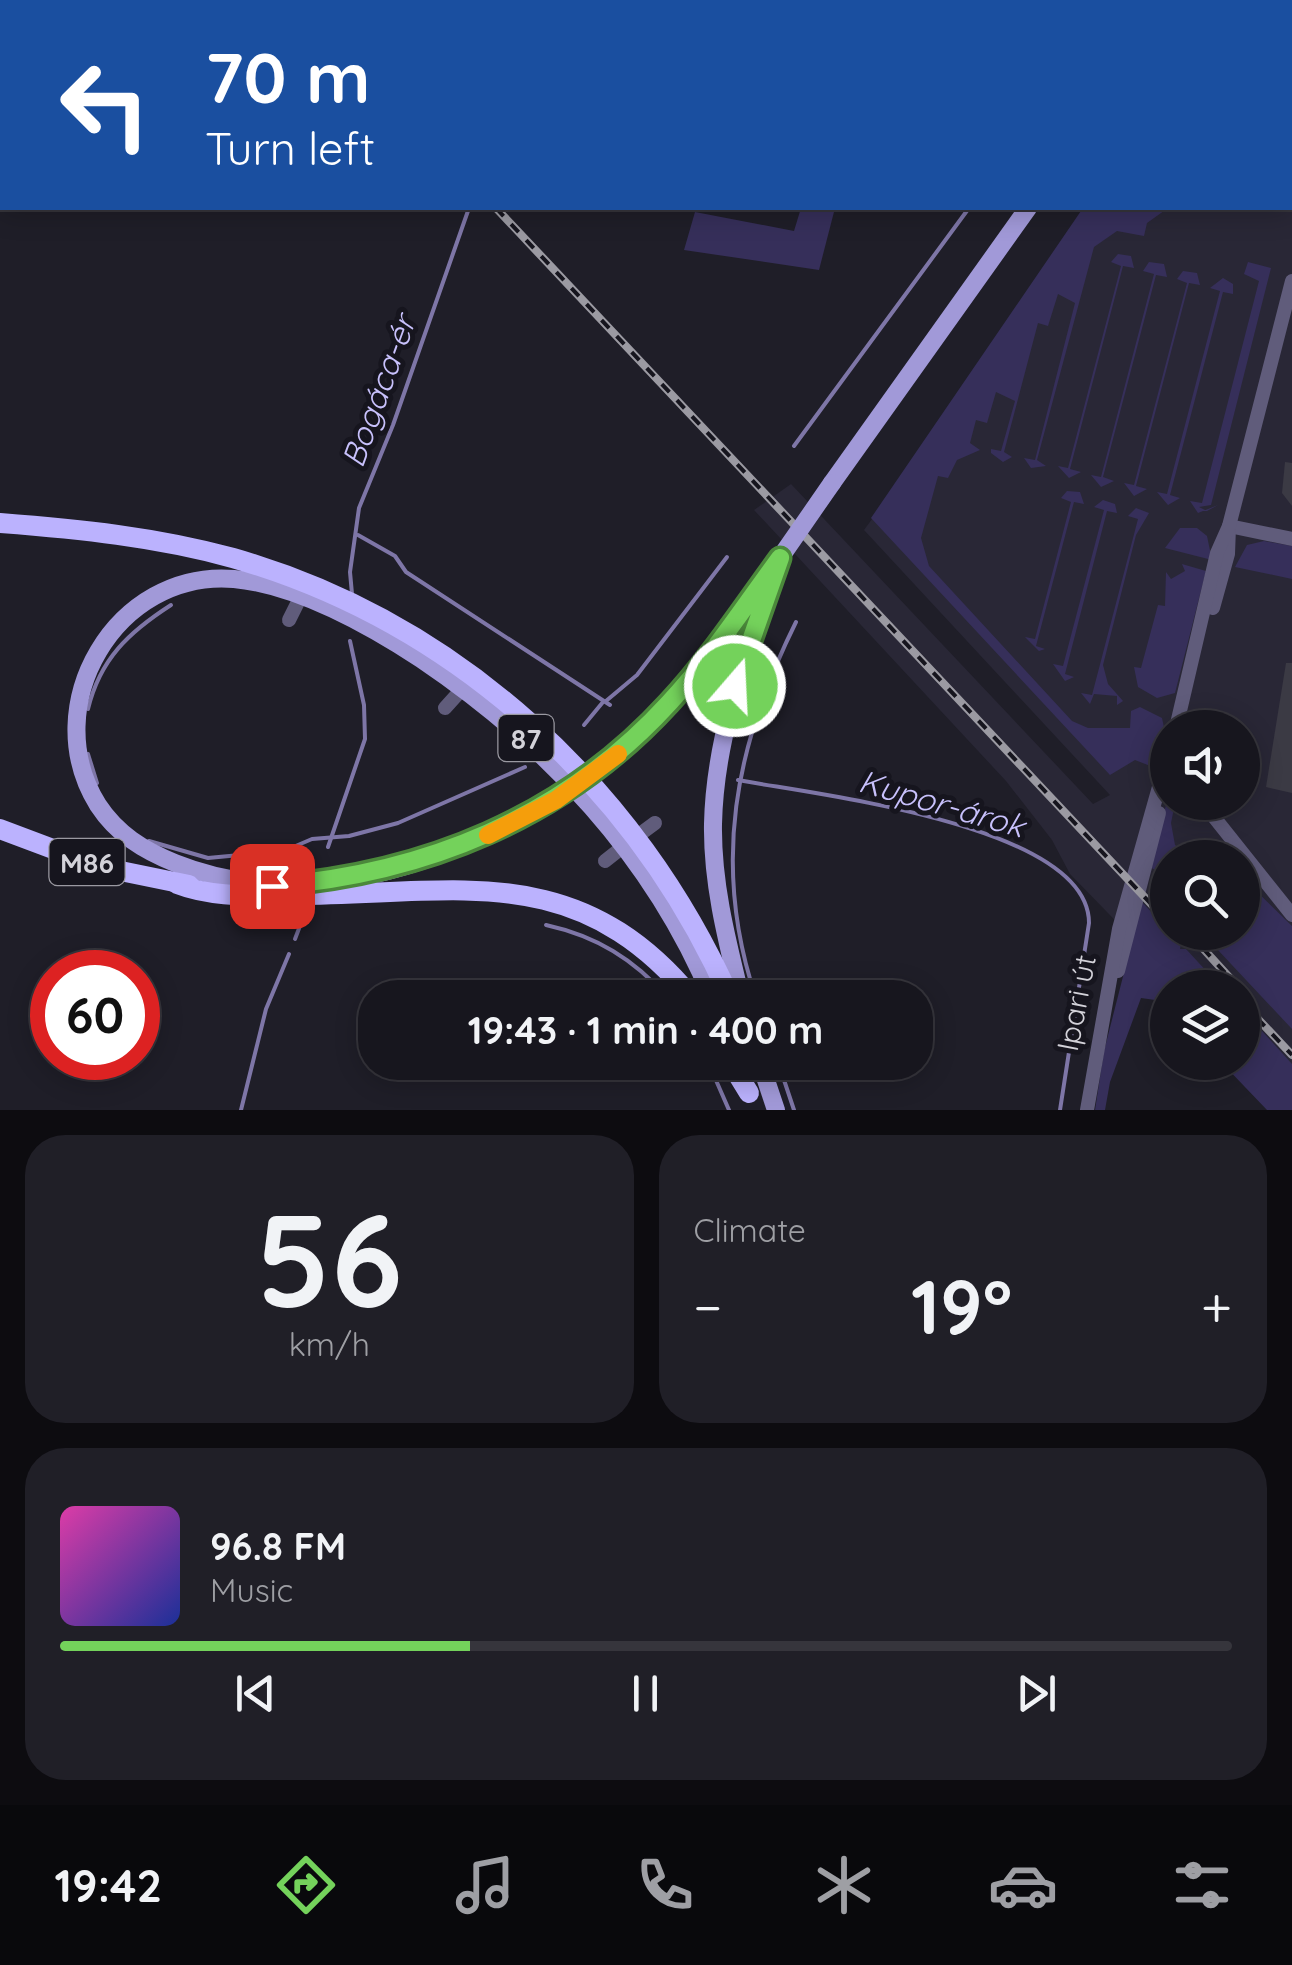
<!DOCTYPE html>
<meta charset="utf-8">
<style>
:root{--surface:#17161e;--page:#201f27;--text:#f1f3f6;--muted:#9e9fa4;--line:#36353c;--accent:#74d25b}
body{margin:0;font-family:Quicksand,sans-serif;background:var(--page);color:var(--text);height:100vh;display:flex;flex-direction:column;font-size:38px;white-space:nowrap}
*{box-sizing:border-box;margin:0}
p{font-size:32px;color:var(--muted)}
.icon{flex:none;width:55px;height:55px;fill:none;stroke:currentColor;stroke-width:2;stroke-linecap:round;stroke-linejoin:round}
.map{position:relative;height:1110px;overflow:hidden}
.drawer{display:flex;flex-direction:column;gap:25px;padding:25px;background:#0d0c10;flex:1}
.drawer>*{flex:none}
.hud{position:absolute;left:0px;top:0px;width:1292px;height:210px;box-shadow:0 5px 25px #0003,0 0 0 2px var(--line);background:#1a4fa0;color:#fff;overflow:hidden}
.controls{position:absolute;left:1150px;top:710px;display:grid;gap:20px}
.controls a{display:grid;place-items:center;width:110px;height:110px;border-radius:50%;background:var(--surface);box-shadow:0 5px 25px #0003,0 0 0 2px var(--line);font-size:50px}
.speed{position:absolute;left:30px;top:950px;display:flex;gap:20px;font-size:50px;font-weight:700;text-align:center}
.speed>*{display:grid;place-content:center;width:130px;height:130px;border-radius:50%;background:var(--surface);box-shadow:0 5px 25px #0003,0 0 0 2px var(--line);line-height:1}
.speed .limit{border:15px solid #d22;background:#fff;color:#111}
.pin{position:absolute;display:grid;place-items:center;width:85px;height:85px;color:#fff;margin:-42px;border-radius:20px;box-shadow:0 5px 15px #0006}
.me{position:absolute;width:110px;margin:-55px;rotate:19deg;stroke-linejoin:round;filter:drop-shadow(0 0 8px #0008)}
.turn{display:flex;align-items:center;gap:35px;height:210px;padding:0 40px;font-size:45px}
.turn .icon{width:130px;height:130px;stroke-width:2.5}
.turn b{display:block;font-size:70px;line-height:85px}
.big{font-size:75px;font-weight:700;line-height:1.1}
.drawer .tile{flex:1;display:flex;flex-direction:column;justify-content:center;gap:15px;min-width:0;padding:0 35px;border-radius:40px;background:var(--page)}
.drawer .dial{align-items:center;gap:0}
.dial b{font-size:130px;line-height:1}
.song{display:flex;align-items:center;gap:30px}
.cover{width:120px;height:120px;border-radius:15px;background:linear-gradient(135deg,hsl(320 70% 55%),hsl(230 70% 35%))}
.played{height:10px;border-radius:5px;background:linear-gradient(90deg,var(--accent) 35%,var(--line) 35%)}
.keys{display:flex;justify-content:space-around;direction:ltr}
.heat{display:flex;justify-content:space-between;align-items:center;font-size:55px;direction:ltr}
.drawer .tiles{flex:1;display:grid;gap:25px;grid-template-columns:1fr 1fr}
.tile:last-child{grid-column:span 2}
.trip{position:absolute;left:358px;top:980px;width:575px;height:100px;border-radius:40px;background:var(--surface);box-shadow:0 5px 25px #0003,0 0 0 2px var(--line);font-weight:700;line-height:100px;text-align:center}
.tabs{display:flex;height:160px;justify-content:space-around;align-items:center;background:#09090c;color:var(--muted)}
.tabs .icon{width:70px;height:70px}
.tabs .active{color:var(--accent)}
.tabs b{font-size:45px;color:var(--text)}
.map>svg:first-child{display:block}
.built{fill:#292736;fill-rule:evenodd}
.green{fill:#362f5a}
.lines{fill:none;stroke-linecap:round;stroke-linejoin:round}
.stream{stroke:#7e76a7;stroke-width:4}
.building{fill:#3b3a44}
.minor{stroke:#605c7b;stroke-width:14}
.major{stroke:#a199d8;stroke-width:18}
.highway{stroke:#bbb2fe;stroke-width:20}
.rail-casing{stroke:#9b9aa2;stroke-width:8}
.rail{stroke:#16151e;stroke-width:4;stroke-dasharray:11;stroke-linecap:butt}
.major-bridge{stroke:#a199d8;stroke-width:18}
.route-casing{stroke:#4b883b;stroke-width:25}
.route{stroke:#74d25b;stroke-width:18}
.slow{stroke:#f59e0b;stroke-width:18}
.labels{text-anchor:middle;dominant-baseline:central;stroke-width:10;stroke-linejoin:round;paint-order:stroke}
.shield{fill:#16151e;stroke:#9a99a1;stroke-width:2.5}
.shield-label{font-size:28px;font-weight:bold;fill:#d3d2d9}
.street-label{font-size:30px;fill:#d3d2d9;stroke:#16151e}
.water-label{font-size:32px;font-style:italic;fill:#c8c1fc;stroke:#16151e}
</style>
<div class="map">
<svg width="1292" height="1110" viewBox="0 0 1292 1110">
<rect width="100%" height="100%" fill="#1f1e28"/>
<path class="built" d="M1292,36V1110L1243,1057L1242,988L1180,987L1070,874L1052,840L1006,781L754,510L791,484L1093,804L1110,795L864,530L1100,208H1290ZM1168,728H1242V802H1168ZM1168,858H1242V932H1168Z"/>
<g class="green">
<path d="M801,208H835L819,270L684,250L695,212L794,231Z"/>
<path d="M1083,208H1168L1147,223L1144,236L1117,231L1094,247L1037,460L1046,466L1031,468L1024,458L1035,460L1075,303L1058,294L1048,326L1038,323L1004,452L1012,457L1003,462L991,453V449L1001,451L1015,401L996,392L987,423L976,420L970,443L980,450L957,460L948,478L938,476L921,538L929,566L1072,721L1088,728H1130L1131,711L1140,707L1162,718L1166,737L1158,769L1135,760L1110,775L871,518Z"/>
<path d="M1118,254L1131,256L1134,268L1123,266L1070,469L1081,472L1069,478L1058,466L1068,468L1121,266L1111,262Z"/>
<path d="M1149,262L1164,264L1167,277L1156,275L1103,477L1114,481L1101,487L1091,475L1101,477L1154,274L1143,271Z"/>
<path d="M1248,262L1271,268L1211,505L1199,507L1207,511L1218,505L1198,513L1190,501L1202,503L1259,281L1244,274Z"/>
<path d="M1183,271L1197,273L1200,285L1189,283L1136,486L1147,489L1134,496L1124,483L1134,485L1187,283L1177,279Z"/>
<path d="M1223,278L1233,284V294L1223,292L1170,495L1180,498L1168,505L1157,492L1167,494L1220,291L1210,288Z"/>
<path d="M1067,491L1080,492L1084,504L1074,502L1036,646L1045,649L1039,651L1025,637L1035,639L1071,502L1061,498Z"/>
<path d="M1103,500L1115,504L1117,513L1107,511L1065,674L1074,677L1065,681L1053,664L1063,666L1104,510L1094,507Z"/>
<path d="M1136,508L1149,513L1136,535L1103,665L1108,684L1123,701L1117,705V696L1094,694L1090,704L1081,693L1092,695L1138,519L1128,516Z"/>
<path d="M1180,528H1197L1207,536L1212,560L1165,548Z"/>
<path d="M1264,541L1292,546V579L1235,567L1247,545Z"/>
<path d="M1182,564L1206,571L1175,693L1157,698L1138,687L1134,667L1141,668L1158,605L1165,606L1166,572L1171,579L1185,571Z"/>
<path d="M1167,801L1175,803L1171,823L1175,845L1186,852L1221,857L1168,858L1167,896L1156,884L1155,870L1150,867Z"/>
<path d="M1243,878L1292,926V1029L1202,933L1242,932Z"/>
<path d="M1142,902L1181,944L1180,949H1186L1221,987L1168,988L1167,1009L1155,1000L1141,998L1110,1082L1105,1110H1095L1104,1051Z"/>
<path d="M1243,1010L1292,1064V1110H1267L1222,1063L1242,1062Z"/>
</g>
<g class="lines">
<g class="stream">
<path d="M542,2L544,0"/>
<path d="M1192,2L1196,0"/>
<path d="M794,446L969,208"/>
<path d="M358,535L395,556L406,572L610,705"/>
<path d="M352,594L350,572L359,508L393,425L469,208"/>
<path d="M606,701L637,675L727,557"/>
<path d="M88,709C100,659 129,632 171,605"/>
<path d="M584,725L603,702"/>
<path d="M88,754L97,783"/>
<path d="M738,780C810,794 1089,824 1089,923L1060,1110"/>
<path d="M149,841L208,858L284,851L312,839L349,836L398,823L525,767"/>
<path d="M328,847L365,739L364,705L350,641"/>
<path d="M546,925C596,936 634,959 668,998"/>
<path d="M295,939L303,918"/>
<path d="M756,998C711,865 735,745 796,622"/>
<path d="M708,1062L729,1110"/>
<path d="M778,1062L794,1110"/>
<path d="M241,1110L266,1009L289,954"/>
</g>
</g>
<g class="building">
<path d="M1285,462L1292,463V506L1282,493Z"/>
<path d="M1286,663H1292V793L1266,787Z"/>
</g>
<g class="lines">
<g class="minor">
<path d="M1229,526L1292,539"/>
<path d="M1213,608L1228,554L1229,527"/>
<path d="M289,620L300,598"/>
<path d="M445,708L463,688"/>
<path d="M1176,728L1217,553L1229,526L1292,281"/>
<path d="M1202,802L1292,915"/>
<path d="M636,837L655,823"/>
<path d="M605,861L624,846"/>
<path d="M1118,971L1159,813"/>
<path d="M1087,1110L1119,929L1168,755"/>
</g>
<g class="major">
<path d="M1242,2L1245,0"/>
<path d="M832,483L1028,208"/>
<path d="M594,773L677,694L768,576"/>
<path d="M556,800C443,864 302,914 175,863C143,850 117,834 98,805C36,706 116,569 234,579C297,585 369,625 421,659C547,744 653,856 712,998"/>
<path d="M741,998C727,941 712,883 713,824C715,730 750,646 780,558"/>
<path d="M760,1062L776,1110"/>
</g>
<g class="highway">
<path d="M0,523C78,529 157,537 233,558C456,622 637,788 730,998"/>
<path d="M0,829L101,867L189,885"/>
<path d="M177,884C213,898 252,895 290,895C450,896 574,855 692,998"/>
<path d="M730,1062L749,1093"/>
</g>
<defs>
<g id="rail">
<path d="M318,0L321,2"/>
<path d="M496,208L1168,922"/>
<path d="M1188,932L1239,988"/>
<path d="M1242,1002L1292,1055"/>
</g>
</defs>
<use href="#rail" class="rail-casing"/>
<use href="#rail" class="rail"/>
<g class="major-bridge">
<path d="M780,558L832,483"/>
<path d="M556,800L594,773"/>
</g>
</g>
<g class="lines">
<defs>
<path id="route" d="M272,886C424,874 564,818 669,703C710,659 744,607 780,558L735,686"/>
</defs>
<use href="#route" class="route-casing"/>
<use href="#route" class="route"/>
<path class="slow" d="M488,835L556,800L618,754"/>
</g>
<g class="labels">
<g class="shield">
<rect x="498.5" y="715" width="55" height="46" rx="8"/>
<rect x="49.5" y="839" width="75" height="46" rx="8"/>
</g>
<g class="shield-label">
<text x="526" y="738">87</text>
<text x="87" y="862">M86</text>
</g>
<g class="street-label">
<text transform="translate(1076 1003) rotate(-79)">Ipari út</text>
</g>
<g class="water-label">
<text transform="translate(378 391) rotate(-70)">Bogáca-ér</text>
<text transform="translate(942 803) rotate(16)">Kupor-árok</text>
</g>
</g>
</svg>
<div class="controls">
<a><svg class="icon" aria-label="sound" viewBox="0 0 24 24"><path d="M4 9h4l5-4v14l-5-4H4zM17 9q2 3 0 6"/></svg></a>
<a><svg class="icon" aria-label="search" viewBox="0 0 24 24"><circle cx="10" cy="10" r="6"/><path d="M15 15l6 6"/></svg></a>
<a><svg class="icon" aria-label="layers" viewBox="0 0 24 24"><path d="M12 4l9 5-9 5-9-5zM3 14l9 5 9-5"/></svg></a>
</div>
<div class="speed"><div class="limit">60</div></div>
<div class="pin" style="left:272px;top:886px;background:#d93025"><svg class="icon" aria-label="arrive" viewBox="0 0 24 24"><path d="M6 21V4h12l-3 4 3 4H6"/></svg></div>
<svg class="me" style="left:735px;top:686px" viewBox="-20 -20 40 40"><circle r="17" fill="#74d25b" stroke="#fff" stroke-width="3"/><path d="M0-11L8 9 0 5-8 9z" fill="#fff"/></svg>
<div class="trip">19:43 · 1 min · 400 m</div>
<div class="hud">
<div class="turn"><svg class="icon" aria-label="left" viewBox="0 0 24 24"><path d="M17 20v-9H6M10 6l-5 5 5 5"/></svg><div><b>70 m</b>Turn left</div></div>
</div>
</div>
<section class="drawer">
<div class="tiles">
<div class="tile dial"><b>56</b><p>km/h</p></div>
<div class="tile"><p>Climate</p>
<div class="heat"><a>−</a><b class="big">19°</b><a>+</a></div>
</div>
<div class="tile">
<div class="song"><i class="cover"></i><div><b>96.8 FM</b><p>Music</p></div></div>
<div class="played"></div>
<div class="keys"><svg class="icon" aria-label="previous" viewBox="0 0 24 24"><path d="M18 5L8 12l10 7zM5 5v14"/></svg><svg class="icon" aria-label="pause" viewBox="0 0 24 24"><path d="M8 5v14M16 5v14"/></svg><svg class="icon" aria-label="next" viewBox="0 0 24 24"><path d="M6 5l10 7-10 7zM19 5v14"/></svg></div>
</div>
</div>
</section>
<nav class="tabs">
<b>19:42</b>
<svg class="icon active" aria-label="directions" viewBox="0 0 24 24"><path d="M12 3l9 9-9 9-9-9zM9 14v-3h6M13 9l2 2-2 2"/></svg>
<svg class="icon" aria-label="music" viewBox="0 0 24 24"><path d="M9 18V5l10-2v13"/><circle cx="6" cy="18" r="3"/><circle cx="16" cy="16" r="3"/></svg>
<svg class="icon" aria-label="phone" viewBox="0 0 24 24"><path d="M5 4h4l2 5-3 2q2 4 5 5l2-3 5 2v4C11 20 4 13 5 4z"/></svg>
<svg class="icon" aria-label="climate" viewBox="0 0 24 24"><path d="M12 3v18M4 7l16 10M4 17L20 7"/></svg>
<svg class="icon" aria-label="car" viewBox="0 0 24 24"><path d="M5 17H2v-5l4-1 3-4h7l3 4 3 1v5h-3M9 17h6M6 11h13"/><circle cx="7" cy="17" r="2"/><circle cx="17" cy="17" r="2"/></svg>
<svg class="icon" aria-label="filters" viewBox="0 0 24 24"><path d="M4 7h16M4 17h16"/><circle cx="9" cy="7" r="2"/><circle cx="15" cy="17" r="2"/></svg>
</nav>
